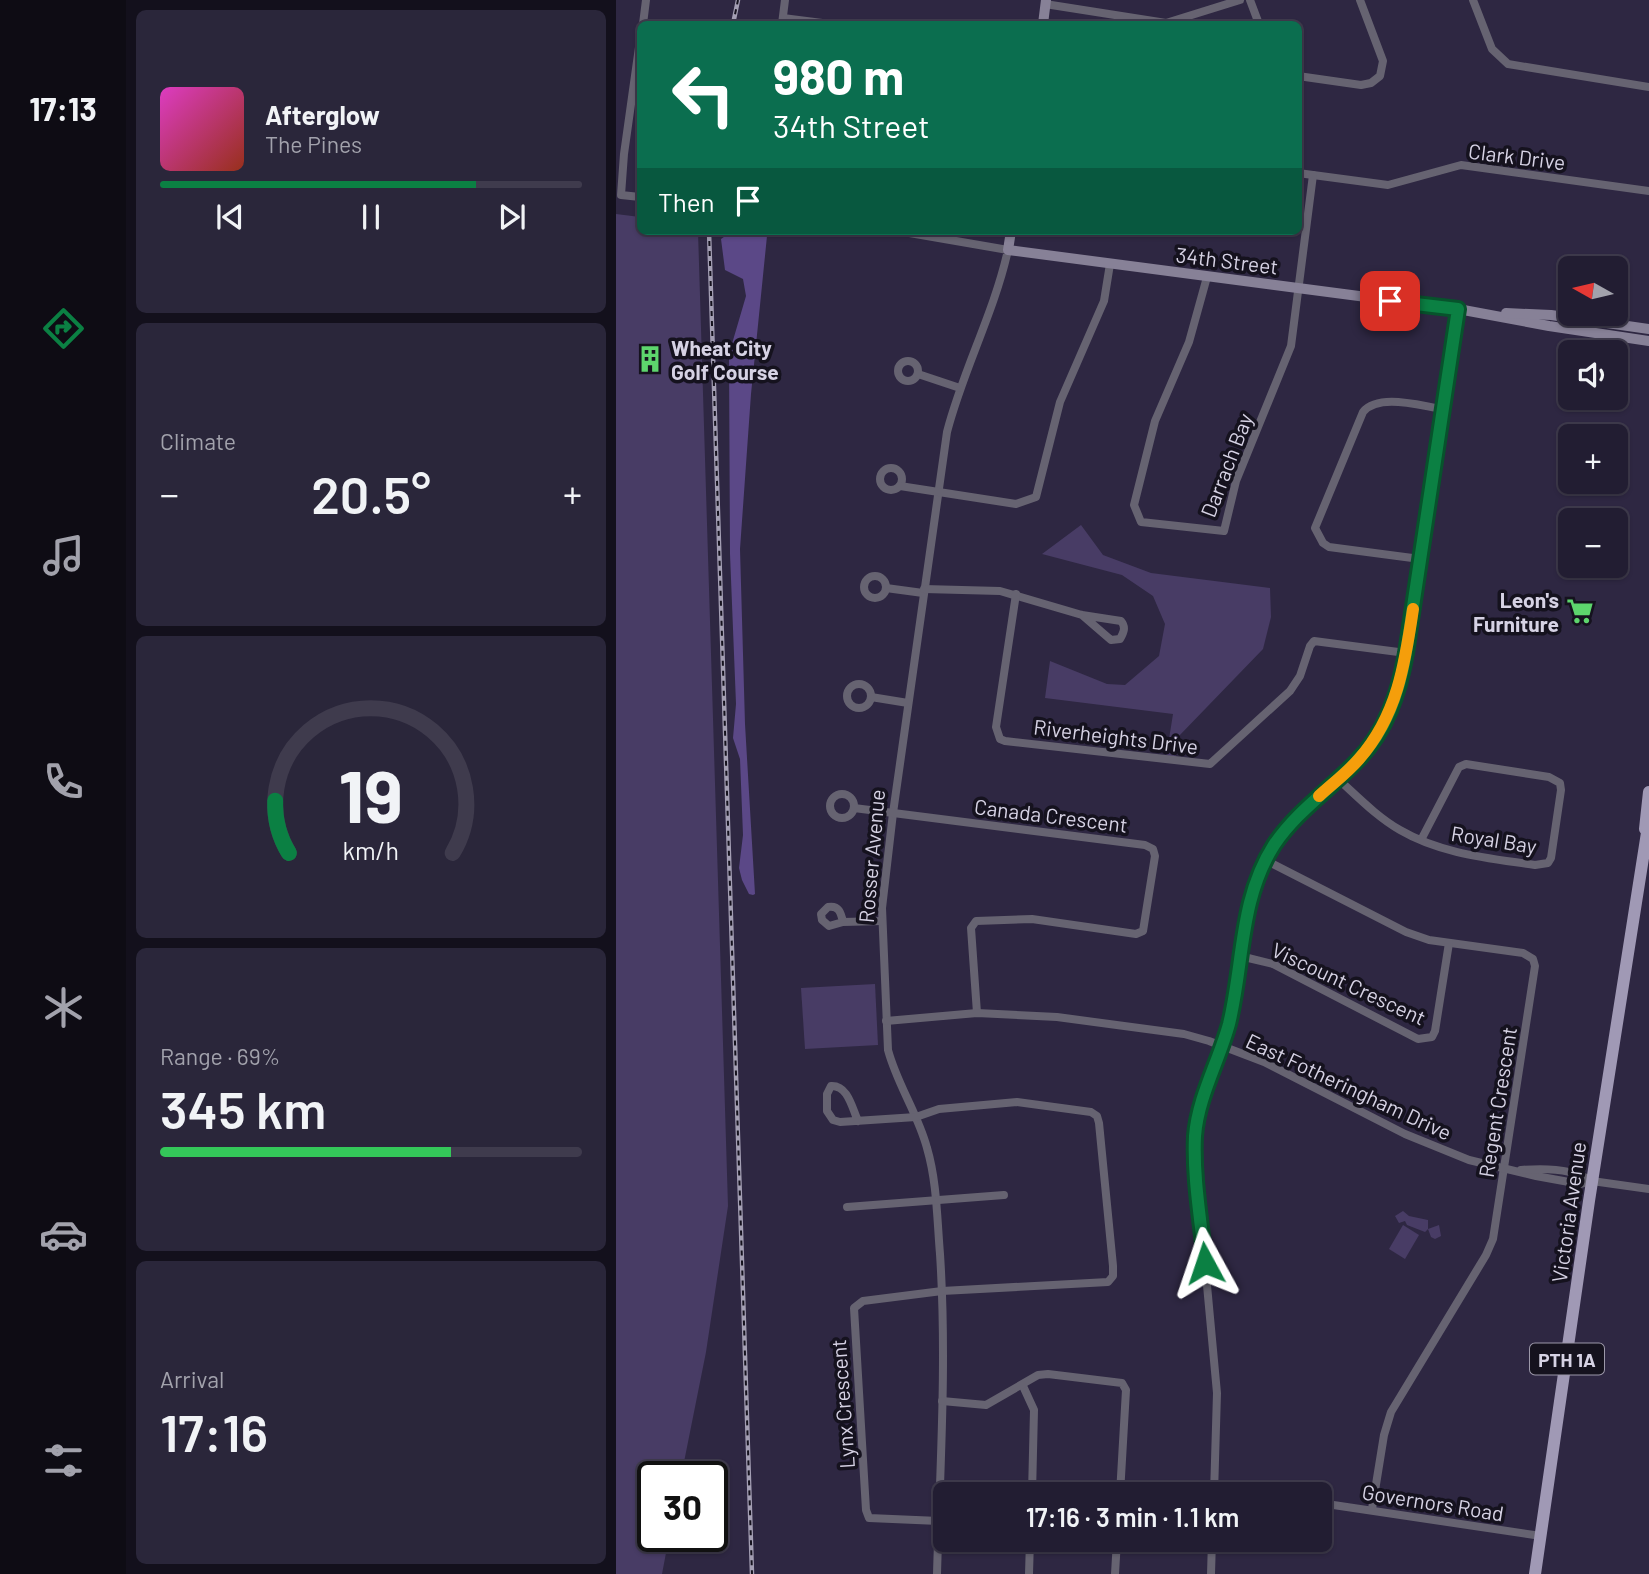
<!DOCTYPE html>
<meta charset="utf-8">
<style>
:root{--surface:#221d32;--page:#2a263a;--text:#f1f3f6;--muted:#a2a2ac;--line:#3f3b4d;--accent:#0b8043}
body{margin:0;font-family:Barlow,sans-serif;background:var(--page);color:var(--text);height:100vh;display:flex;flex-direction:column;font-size:26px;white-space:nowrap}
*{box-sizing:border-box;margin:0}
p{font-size:23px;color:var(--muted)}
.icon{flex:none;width:38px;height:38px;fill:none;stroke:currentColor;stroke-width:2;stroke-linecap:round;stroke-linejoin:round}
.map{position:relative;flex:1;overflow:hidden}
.drawer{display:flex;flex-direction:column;gap:10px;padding:10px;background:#13101c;width:490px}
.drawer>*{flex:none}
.hud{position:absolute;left:21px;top:21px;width:665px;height:214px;border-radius:10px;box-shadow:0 2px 5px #0004,0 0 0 2px var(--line);background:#0b6e4f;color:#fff;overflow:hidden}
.needle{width:46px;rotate:278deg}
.fabs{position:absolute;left:942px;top:256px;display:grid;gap:14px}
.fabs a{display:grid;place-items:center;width:70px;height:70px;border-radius:10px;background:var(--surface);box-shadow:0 2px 5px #0004,0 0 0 2px var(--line);font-size:35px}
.speed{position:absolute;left:21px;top:1461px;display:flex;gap:14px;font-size:35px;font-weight:700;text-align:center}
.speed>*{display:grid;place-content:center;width:91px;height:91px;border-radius:50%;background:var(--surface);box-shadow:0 2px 5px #0004,0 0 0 2px var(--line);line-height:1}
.speed .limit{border:4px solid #111;border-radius:10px;background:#fff;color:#111}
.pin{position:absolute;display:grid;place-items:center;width:60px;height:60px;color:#fff;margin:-30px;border-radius:14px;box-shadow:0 4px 10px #0006}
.me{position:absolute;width:77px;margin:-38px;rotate:355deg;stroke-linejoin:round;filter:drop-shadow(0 0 5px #0008)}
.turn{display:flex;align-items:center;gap:24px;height:147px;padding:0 21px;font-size:32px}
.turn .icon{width:91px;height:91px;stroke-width:2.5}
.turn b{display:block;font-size:49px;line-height:60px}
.then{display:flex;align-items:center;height:66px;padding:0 21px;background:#0003;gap:14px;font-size:26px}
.big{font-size:52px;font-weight:600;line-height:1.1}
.drawer .widget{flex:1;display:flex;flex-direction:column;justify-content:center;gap:10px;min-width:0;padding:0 24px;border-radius:10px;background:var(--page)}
.drawer .dial{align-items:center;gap:0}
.dial svg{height:182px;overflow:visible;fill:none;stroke:var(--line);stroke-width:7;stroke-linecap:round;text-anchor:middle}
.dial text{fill:var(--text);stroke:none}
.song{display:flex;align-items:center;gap:21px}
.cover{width:84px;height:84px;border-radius:10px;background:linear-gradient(135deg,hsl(310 70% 55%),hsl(10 70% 35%))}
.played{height:7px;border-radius:4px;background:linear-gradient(90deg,var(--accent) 75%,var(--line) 75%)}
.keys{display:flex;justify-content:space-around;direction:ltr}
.heat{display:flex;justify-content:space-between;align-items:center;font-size:38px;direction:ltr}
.charge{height:10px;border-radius:5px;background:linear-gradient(90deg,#34c759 69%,var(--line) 0)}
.trip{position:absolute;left:317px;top:1482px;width:399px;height:70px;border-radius:10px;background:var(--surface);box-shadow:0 2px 5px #0004,0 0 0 2px var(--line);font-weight:600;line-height:70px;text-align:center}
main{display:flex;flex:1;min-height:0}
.tab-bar{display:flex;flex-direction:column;width:126px;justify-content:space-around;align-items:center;background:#0e0c14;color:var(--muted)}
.tab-bar .icon{width:49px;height:49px}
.tab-bar .on{color:var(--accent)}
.tab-bar b{font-size:32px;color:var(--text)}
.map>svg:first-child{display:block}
.green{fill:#483c65}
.forest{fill:#5b4887}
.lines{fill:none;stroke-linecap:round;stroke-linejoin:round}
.street{stroke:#666371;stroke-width:8}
.secondary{stroke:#878197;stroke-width:10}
.primary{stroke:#a099b5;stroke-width:12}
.rail-casing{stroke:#a39eb3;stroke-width:4.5}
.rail{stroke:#15121e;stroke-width:2;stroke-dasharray:5;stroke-linecap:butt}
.route-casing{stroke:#07532c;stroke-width:18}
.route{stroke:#0b8043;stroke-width:12}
.slow{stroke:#f59e0b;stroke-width:12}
.labels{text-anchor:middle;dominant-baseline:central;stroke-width:7;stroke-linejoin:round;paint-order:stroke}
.shield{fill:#15121e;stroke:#9c98a9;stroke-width:2}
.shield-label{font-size:19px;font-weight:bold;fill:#d6d2e4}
.street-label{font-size:21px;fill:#d6d2e4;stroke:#15121e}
.poi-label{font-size:21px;font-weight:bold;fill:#d6d2e4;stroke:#15121e;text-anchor:start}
</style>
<main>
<nav class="tab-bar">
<b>17:13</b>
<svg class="icon on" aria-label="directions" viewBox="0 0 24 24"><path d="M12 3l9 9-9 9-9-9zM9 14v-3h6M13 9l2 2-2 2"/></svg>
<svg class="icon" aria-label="music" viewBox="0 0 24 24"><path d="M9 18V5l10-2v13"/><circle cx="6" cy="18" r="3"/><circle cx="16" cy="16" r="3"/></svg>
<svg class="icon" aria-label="phone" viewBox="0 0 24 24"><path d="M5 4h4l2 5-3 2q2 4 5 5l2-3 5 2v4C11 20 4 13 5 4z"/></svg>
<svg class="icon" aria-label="climate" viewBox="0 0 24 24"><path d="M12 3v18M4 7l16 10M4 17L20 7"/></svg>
<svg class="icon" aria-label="car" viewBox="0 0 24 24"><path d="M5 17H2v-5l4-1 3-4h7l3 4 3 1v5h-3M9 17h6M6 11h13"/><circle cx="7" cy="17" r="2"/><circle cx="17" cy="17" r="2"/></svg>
<svg class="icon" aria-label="filters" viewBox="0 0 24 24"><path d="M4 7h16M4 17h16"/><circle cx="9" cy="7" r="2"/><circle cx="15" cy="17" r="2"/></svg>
</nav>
<section class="drawer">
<div class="widget">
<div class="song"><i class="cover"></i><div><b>Afterglow</b><p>The Pines</p></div></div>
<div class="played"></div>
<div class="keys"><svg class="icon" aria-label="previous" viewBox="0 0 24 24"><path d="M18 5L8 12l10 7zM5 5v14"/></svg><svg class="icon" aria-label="pause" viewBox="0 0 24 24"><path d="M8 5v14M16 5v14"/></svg><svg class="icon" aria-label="next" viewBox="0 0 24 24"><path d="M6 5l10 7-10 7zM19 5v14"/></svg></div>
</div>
<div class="widget"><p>Climate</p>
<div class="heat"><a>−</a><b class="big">20.5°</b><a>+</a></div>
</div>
<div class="widget dial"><svg viewBox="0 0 100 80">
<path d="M14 69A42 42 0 1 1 86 69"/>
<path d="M14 69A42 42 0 0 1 8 46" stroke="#0b8043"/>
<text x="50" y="56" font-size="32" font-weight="700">19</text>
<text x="50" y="72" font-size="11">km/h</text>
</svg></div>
<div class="widget"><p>Range · 69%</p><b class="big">345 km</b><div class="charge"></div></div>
<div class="widget"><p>Arrival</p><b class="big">17:16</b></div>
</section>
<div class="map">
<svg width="1033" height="1574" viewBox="0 0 1033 1574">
<rect width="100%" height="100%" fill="#2e2742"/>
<g class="green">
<path d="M0,214L24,217V231H82L112,1206L90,1352L65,1477H37V1536L53,1537L46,1574H0Z"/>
<path d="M465,525L487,555L535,573L654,588L655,617L647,649L562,737L559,760L550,758L557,714L429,698L434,661L491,684L509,685L543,656L549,624L537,596L506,575L426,554Z"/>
<path d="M259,984L262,1045L189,1049L185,988Z"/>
<path d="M787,1211L793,1216L812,1220V1229L823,1225L825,1236L819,1239L815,1237L812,1229L809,1232L791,1225L789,1221L783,1223L779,1216Z"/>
<path d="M787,1225L803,1235L789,1259L773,1249Z"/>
</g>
<path class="forest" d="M115,232L151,236L135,394L124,549L129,724L139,894L137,895L133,894L126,880L123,868L127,835L124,759L117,738L120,704L114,554L113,354L130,296L127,279L109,270L105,239Z"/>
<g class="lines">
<g class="street">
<path d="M634,0L643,24"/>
<path d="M857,0L876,49L892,64L1033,87"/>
<path d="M429,4L550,23L624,0"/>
<path d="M167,18L214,24"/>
<path d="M27,24L30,0"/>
<path d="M166,24L169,0"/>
<path d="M24,40L8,154L5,195L24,197"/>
<path d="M682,76L745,85L755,83L764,76L767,61L744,0"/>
<path d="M682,173L772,185L845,165L1033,191"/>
<path d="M282,231L392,250C378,313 347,370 331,432L277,813L266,908L272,1050C281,1084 302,1114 311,1148C321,1182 321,1219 324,1254C331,1361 324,1467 321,1574"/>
<path d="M591,277L573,342L539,421L518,505L525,522L608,531L620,481L675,346L697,175"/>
<circle cx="292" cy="371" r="10"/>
<path d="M302,374L344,388"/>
<circle cx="275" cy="479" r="11"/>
<path d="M284,486L400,504L420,497L444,402L488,301L494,264"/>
<path d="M804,559L713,547L707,543L699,528L747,412C763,393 804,406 827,409"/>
<circle cx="259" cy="587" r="11"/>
<path d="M270,588L307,593"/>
<path d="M308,589L384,591L466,615L505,621C510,627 508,632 504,639L495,640L466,615"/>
<path d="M400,594L380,727L384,739L389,741L594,764L674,691L684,676L694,646L698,641L790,653"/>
<circle cx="243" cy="696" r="12"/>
<path d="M255,697L292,703"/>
<path d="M722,779C742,797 761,817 784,830C825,854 873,858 919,865L932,863L935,858L945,790L944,783L933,777L850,764L843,767L805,840"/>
<circle cx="226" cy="806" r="12"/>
<path d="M238,808L529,845L537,849L539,856L527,931L520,934L416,919L360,921L355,928L361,1013"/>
<path d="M649,860L790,932L813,940L907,953L917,959L919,966L877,1239L870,1255L775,1412L768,1435L756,1509"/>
<path d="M227,922C225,913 223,905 212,907L205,914L206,920L213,926L227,922L266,921"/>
<path d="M624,956L657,964L802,1039L816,1037L819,1031L833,943"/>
<path d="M270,1021L361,1013L441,1017L568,1034L593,1041L648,1062L789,1134L853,1160L920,1176L964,1184L976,1181L1033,1189"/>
<path d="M242,1121C236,1108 232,1085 215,1086L211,1094V1111L217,1120L224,1122L300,1117L323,1109L401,1102L475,1112L481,1116L483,1123L497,1266V1276L492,1282L326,1291L247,1301L238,1308L250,1510L253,1518L323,1521"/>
<path d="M905,1170C928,1168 957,1169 976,1181"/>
<path d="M231,1207L388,1195"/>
<path d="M407,1386L418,1410L416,1494"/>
<path d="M326,1401L370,1405L422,1375L432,1374L506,1383L510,1390L504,1494"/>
<path d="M598,1494L601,1393L579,1156C579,1140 580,1124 584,1108C592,1079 606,1052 613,1023C628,962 623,898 659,844C681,811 715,790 742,761C763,738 775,711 785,682L842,309"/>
<path d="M704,1503L925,1536"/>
<path d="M413,1574L414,1540"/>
<path d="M499,1574L501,1540"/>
<path d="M595,1574L596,1540"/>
</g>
<g class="secondary">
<path d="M427,24L430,0"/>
<path d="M395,231L392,250L842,309L933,326L1033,341"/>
<path d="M890,313L935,315L1033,329"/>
</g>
<g class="primary">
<path d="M1029,829L1033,792"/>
<path d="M919,1574L973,1201L1033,820"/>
</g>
<defs>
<g id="rail">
<path d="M117,24L122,0"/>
<path d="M93,231L136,1574"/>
</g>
</defs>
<use href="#rail" class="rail-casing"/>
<use href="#rail" class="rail"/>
</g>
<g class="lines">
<defs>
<path id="route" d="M589,1263C585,1221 577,1178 579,1136C582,1097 603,1061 613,1024C628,963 623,900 658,845C680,812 713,790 740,762C770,732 783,693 790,653L842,309L774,301"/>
</defs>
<use href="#route" class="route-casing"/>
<use href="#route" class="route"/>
<path class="slow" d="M703,796C716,784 731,773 743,759C781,716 789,664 797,609"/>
</g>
<defs>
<symbol id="building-bare" viewBox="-9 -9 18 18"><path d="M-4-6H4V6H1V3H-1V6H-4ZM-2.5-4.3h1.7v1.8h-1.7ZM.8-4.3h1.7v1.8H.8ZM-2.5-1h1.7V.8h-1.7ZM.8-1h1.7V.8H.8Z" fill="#5dd56d" stroke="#15121e" stroke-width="2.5" paint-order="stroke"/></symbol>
<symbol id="supermarket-bare" viewBox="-9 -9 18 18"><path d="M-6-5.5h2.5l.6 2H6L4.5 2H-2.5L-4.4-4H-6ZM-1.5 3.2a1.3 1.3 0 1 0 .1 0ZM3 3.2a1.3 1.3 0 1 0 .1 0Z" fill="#5dd56d" stroke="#15121e" stroke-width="2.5" paint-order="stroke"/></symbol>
</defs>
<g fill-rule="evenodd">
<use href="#building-bare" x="15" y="340" width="38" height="38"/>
<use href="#supermarket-bare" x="945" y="592" width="38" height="38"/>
</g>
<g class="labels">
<rect class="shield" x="914" y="1343.5" width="74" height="31" rx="5"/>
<g class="shield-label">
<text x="951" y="1359">PTH 1A</text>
</g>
<g class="street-label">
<text transform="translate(901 156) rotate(7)">Clark Drive</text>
<text transform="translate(611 260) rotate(7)">34th Street</text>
<text transform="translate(610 465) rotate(-69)">Darrach Bay</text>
<text transform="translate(500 736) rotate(7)">Riverheights Drive</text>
<text transform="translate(435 815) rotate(7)">Canada Crescent</text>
<text transform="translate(878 839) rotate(9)">Royal Bay</text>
<text transform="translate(255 856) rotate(-85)">Rosser Avenue</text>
<text transform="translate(733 983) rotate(25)">Viscount Crescent</text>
<text transform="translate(733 1086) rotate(25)">East Fotheringham Drive</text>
<text transform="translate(881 1102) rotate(-81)">Regent Crescent</text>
<text transform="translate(952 1212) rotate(-82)">Victoria Avenue</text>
<text transform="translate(226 1404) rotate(-94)">Lynx Crescent</text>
<text transform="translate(817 1502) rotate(9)">Governors Road</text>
</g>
<g class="poi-label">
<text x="55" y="347">Wheat City<tspan x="55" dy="24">Golf Course</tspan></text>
<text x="943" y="599" text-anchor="end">Leon's<tspan x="943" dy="24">Furniture</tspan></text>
</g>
</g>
</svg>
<div class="fabs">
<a><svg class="needle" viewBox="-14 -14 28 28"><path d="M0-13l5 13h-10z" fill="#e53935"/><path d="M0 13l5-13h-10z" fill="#a2a2ac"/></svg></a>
<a><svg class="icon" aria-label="sound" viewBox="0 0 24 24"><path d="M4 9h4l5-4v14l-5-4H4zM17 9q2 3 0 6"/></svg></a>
<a>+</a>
<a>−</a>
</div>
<div class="speed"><div class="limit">30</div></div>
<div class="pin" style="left:774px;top:301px;background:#d93025"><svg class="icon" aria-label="arrive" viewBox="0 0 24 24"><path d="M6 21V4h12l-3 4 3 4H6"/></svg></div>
<svg class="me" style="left:589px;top:1263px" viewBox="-20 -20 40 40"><path d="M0-17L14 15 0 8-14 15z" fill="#0b8043" stroke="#fff" stroke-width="4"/></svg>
<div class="trip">17:16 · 3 min · 1.1 km</div>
<div class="hud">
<div class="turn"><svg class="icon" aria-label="left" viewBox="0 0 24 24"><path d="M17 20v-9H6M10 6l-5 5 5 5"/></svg><div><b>980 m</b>34th Street</div></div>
<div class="then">Then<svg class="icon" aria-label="arrive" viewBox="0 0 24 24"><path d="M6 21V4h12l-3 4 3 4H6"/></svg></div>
</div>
</div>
</main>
